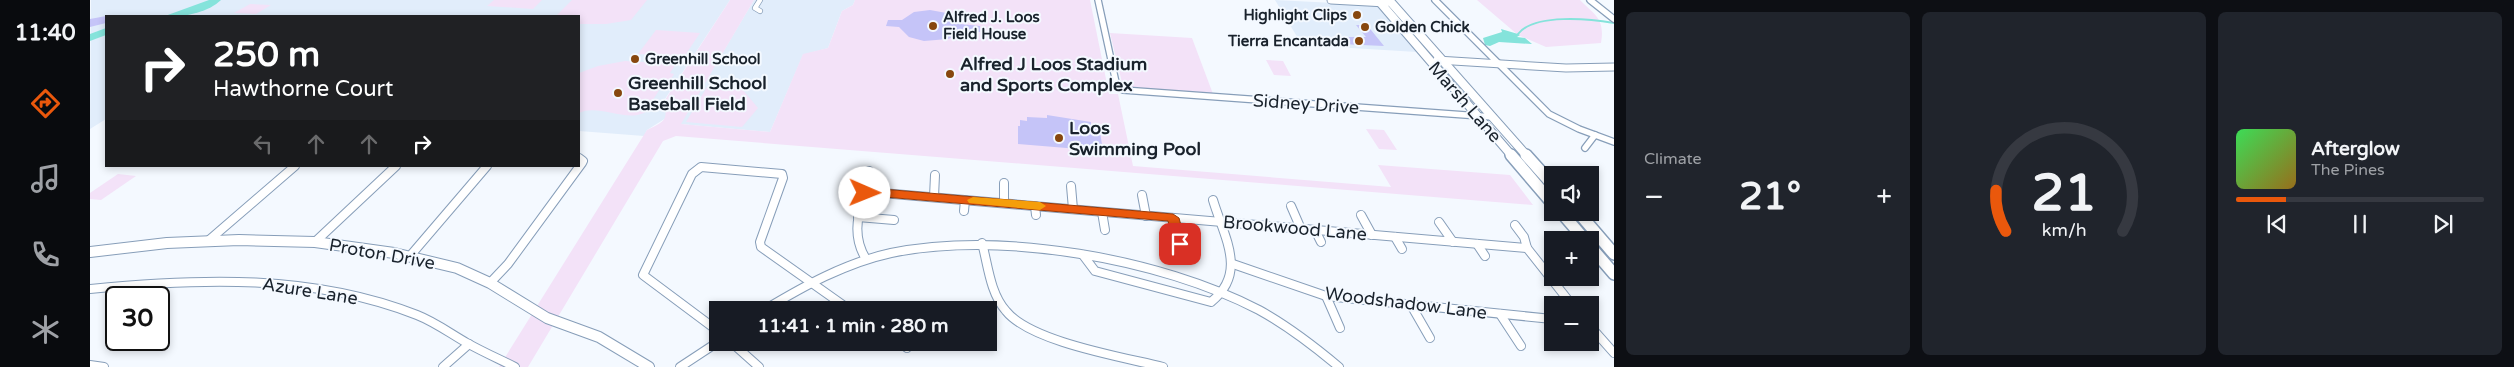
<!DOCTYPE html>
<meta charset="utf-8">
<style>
:root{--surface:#171b24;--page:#20242c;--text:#f1f3f6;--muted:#9ea1a6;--line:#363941;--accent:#ea580c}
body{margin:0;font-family:"Varela Round",sans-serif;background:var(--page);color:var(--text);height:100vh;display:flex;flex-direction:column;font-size:19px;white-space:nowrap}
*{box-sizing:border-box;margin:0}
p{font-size:16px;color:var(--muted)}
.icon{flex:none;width:28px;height:28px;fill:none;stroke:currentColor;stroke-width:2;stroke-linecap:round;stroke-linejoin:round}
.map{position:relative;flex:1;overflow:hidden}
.drawer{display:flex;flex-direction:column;gap:12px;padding:12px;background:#0d0f14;width:900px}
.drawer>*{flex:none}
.top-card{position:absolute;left:15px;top:15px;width:475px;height:152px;border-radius:0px;box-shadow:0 2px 8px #0003;background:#202124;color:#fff;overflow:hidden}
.tools{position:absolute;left:1454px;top:166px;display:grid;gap:10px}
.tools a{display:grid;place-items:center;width:55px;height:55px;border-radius:0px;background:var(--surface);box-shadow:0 2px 8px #0003;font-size:25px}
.speed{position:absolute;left:15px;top:286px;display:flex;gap:10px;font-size:25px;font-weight:700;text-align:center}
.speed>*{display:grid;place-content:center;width:65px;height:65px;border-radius:50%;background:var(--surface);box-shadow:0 2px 8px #0003;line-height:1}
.speed .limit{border:2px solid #111;border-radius:8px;background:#fff;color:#111}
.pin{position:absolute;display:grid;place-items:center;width:42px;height:42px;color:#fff;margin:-21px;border-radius:10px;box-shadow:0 2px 8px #0006}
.me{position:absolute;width:55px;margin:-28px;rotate:91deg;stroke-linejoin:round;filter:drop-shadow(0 0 4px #0008)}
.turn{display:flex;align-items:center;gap:18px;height:105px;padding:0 25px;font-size:22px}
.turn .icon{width:65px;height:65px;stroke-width:2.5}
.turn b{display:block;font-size:35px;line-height:42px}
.lanes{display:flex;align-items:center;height:48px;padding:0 25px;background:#0003;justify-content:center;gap:25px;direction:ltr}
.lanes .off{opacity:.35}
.big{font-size:38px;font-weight:700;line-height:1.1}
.drawer .card{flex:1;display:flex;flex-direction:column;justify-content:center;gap:8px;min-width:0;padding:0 18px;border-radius:8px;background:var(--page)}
.drawer .dial{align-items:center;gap:0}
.dial svg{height:130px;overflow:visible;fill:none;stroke:var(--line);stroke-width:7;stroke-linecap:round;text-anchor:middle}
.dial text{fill:var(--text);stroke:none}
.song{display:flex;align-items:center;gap:15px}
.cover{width:60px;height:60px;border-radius:8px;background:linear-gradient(135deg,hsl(130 70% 55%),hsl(40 70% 35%))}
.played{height:5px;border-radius:2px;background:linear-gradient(90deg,var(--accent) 20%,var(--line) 20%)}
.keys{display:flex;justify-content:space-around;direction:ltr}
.heat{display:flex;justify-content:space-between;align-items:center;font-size:28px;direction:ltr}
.drawer .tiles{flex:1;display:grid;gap:12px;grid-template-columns:repeat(3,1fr)}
.trip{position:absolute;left:619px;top:301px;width:288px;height:50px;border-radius:0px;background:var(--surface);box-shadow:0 2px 8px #0003;font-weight:700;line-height:50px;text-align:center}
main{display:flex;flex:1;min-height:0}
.dock{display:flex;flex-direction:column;width:90px;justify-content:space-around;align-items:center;background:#090b0e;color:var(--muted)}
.dock .icon{width:35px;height:35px}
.dock .current{color:var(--accent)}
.dock b{font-size:22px;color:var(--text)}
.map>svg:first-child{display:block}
.built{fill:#e1edfb}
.green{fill:#f3e2f8}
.water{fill:#85e3db}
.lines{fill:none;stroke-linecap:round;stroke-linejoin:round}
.stream{stroke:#85e3db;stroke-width:2}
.river{fill:#85e3db;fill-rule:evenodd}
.building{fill:#c5c4f8}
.pedestrian-casing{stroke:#879eb9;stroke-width:6}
.minor-far1-casing{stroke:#879eb9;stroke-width:8}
.minor-casing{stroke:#879eb9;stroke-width:10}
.tertiary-far1-casing{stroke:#879eb9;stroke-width:9}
.tertiary-casing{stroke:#879eb9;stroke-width:12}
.secondary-far1-casing{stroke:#879eb9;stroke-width:10}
.secondary-casing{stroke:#879eb9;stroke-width:14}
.pedestrian{stroke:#fff;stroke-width:4.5}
.minor-far1{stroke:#fff;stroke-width:5.5}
.minor{stroke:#fff;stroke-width:8}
.tertiary-far1{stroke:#fff;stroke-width:7}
.tertiary{stroke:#fff;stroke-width:10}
.secondary-far1{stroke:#fff;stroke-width:8}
.secondary{stroke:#fff;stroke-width:11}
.route{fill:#ea580c;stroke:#983908}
.slow{fill:#f59e0b}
.poi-dot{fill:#87470e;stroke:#f4f9ff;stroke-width:2}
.labels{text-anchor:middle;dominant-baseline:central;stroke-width:4;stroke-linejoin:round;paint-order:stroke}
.far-poi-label{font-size:15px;font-weight:bold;fill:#19222c;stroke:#f4f9ff;text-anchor:start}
.poi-label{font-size:18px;font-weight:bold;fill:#19222c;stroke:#f4f9ff;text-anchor:start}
.street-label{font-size:18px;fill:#19222c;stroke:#f4f9ff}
</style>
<main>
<nav class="dock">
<b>11:40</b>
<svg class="icon current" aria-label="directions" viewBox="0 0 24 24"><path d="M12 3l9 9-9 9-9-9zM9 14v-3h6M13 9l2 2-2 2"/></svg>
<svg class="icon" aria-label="music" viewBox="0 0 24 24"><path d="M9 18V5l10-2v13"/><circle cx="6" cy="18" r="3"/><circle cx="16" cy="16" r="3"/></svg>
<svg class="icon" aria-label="phone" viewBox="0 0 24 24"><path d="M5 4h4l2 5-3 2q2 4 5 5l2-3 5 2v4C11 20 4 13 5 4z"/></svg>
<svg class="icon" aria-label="climate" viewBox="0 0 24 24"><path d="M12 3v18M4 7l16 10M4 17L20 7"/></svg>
</nav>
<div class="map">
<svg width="1524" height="367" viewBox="0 0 1524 367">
<rect width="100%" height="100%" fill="#f4f9ff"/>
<g class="built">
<path d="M1,0H640L573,102L577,113L576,118L557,130L554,136L489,131V16H16V119L0,129Z"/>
<path d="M664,0H765L763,5L752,11L738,48L713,55L680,132L590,124Z"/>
<path d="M1185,0L1284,5L1289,7L1327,52L1212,45Z"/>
</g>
<g class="green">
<path d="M404,0H452L443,9L397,6Z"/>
<path d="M482,0H557L541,20L516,24H489V16H466Z"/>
<path d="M640,0H664L591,124L680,132L713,54L738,48L752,11L763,5L765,0H1000L1019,94H1028L1043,166L1301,187L1288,165L1420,175L1443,205L586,136L573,141L438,367H409L557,130C572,122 580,121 573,103Z"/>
<path d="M1387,0H1490C1506,16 1515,19 1511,43L1456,47L1428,35Z"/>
<path d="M160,4L181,5L166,14L144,13Z"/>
<path d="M566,30L610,33L594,57L548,54Z"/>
<path d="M1020,33L1102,38L1123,94L1033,87Z"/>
<path d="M1176,60L1193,61L1201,76L1184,75Z"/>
<path d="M535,61L586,64L580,73L584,74L578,84H573L561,103L560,109C540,126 510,103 489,113V73L508,66Z"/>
<path d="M617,87L653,90L668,108L652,127L596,122Z"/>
<path d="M1276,129L1294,130L1307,150L1289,149Z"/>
<path d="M28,174L46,176L11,200L0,199V193Z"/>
</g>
<path class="water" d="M1411,29L1428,34L1430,35L1427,37L1435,38L1442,44L1409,42L1400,46L1395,45L1393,38L1412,32Z"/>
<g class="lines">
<path class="stream" d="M1428,34C1444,13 1501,19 1524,23"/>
<g class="river">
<path d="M119,0H131C118,13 93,17 75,16Z"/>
<path d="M16,28V35L0,41V34Z"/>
</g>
</g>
<g class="building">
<path d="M840,10L862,14L870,24L890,26V32L869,31L864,37L858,39L834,41L819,37L809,27L796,26L798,20H812L824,12Z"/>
<path d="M16,16V23L0,27V19Z"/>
<path d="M1266,25H1277L1294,46L1250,44L1245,37H1276Z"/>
<path d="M957,115L1001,122V126H1007L1008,132H1010L1013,151L928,144V126H930V120L937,121V117L957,118Z"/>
</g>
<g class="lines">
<defs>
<path id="pedestrian" d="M670,0L665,8L670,11"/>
<g id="minor-far1">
<path d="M1008,0L1027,87L1033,90L1403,117"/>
<path d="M1345,0L1459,114L1489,129L1524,142"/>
<path d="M1500,0L1524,19"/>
<path d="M1495,148L1505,135"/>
</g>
<g id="minor">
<path d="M914,183V203"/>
<path d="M981,186L983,209"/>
<path d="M775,193L779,171"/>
<path d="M1052,195L1056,216"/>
<path d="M844,197L845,175"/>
<path d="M945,206L946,215"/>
<path d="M1201,206L1211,229"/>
<path d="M874,211L875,200"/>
<path d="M1012,212L1015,230"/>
<path d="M1271,215L1282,235"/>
<path d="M768,217L804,220"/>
<path d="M1083,218L1090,244"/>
<path d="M1349,222L1363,242"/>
<path d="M1425,225L1434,237L1437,248L1482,305"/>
<path d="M1225,230L1231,242"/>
<path d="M1305,237L1312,249"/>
<path d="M118,241L205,166"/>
<path d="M225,242L306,166"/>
<path d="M892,243C898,265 900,293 916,311C941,342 1033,357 1073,367"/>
<path d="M1387,244L1395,256"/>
<path d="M993,255L1005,271L1121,302C1158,273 1134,237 1123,200"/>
<path d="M320,256L397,166"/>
<path d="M776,259C763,238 767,219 773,196L780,192L1437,248"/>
<path d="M1143,264L1236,296L1462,319"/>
<path d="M400,283L418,264L492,163L493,161L489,158"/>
<path d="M0,289C110,278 223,274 327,315C345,322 361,334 377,343C393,352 409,359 425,367"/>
<path d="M1236,296L1250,328"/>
<path d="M1321,305L1340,338"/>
<path d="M674,310C714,286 755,263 801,253C912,231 1069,258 1169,310C1198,326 1224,346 1249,367"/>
<path d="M1410,314L1431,346"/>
<path d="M1500,326L1524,353"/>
<path d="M628,331L553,275L602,174L611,167L692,174L693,178L670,242L671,247L760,310"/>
<path d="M641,342L669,367"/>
<path d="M809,342L817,348"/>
<path d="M0,365L14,367"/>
<path d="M353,367L379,344"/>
<path d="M590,367L628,342"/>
</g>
<g id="tertiary-far1">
<path d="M1241,0L1296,3"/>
<path d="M1347,60L1476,68L1524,67"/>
</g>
<path id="tertiary" d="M0,252L77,243L149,240L225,242L304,253L367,268L400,283L457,318L509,337L559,367"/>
<g id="secondary-far1">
<path d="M1288,0L1422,156"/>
<path d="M1299,0L1437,156"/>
</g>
<g id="secondary">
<path d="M1421,155L1462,203"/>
<path d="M1436,155L1462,184"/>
<path d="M1471,212L1495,240"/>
<path d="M1488,212L1524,254"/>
<path d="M1500,246L1524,274"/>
</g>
</defs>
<use href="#pedestrian" class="pedestrian-casing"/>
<use href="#minor-far1" class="minor-far1-casing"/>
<use href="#minor" class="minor-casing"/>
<use href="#tertiary-far1" class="tertiary-far1-casing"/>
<use href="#tertiary" class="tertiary-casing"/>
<use href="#secondary-far1" class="secondary-far1-casing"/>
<use href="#secondary" class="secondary-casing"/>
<use href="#pedestrian" class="pedestrian"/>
<use href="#minor-far1" class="minor-far1"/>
<use href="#minor" class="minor"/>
<use href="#tertiary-far1" class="tertiary-far1"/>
<use href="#tertiary" class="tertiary"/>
<use href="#secondary-far1" class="secondary-far1"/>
<use href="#secondary" class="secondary"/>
</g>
<path class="route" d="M775,189H792L1083,214L1089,218L1096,244L1094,246H1085L1078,221L771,195V190Z"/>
<path class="slow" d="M883,197L950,202L956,206L950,210L879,203L877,200Z"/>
<g class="poi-dot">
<circle cx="1267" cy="15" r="5"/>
<circle cx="843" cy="26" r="5"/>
<circle cx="1275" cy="27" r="5"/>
<circle cx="1269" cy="41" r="5"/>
<circle cx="545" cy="59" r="5"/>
<circle cx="860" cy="74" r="5"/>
<circle cx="528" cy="93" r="5"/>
<circle cx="969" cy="138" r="5"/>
</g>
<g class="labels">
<g class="far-poi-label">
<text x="1257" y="15" text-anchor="end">Highlight Clips</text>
<text x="853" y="17">Alfred J. Loos<tspan x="853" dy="17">Field House</tspan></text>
<text x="1285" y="27">Golden Chick</text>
<text x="1259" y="41" text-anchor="end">Tierra Encantada</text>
<text x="555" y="59">Greenhill School</text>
</g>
<g class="poi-label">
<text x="870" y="64">Alfred J Loos Stadium<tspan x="870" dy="21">and Sports Complex</tspan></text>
<text x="538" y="83">Greenhill School<tspan x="538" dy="21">Baseball Field</tspan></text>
<text x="979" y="128">Loos<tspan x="979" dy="21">Swimming Pool</tspan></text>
</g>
<g class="street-label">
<text transform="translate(1375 102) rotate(49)">Marsh Lane</text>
<text transform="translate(1216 104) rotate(4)">Sidney Drive</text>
<text transform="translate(1205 228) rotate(5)">Brookwood Lane</text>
<text transform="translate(292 254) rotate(10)">Proton Drive</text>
<text transform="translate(220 291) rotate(9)">Azure Lane</text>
<text transform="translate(1316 303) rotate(7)">Woodshadow Lane</text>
</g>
</g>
</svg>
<div class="tools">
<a><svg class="icon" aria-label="sound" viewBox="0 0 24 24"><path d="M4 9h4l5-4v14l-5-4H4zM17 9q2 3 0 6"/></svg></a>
<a>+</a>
<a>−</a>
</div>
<div class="speed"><div class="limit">30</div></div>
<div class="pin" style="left:1090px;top:244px;background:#d93025"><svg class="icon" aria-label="arrive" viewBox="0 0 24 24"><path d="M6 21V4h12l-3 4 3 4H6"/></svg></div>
<svg class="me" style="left:775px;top:193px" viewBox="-20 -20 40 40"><circle r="19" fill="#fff"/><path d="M0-13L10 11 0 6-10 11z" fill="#ea580c"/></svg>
<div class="trip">11:41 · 1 min · 280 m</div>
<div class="top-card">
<div class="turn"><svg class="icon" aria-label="right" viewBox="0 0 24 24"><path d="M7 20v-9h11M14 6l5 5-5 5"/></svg><div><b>250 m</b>Hawthorne Court</div></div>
<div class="lanes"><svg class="icon off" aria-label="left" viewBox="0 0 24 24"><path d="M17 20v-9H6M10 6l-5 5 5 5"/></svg><svg class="icon off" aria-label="ahead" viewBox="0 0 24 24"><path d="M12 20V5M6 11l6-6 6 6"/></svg><svg class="icon off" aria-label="ahead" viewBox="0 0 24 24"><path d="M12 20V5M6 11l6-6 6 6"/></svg><svg class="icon" aria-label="right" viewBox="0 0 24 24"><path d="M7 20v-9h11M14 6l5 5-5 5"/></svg></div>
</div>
</div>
<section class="drawer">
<div class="tiles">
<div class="card"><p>Climate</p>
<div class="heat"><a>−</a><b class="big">21°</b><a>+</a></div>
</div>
<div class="card dial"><svg viewBox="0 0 100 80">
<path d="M14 69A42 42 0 1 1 86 69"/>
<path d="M14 69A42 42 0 0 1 8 44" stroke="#ea580c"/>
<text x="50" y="56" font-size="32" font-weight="700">21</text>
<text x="50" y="72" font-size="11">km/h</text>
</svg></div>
<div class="card">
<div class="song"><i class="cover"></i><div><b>Afterglow</b><p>The Pines</p></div></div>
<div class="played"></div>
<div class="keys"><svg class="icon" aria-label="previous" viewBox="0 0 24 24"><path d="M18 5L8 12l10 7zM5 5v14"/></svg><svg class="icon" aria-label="pause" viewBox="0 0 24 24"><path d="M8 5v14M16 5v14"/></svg><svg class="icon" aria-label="next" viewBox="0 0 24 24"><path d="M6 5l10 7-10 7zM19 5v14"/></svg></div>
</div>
</div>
</section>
</main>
